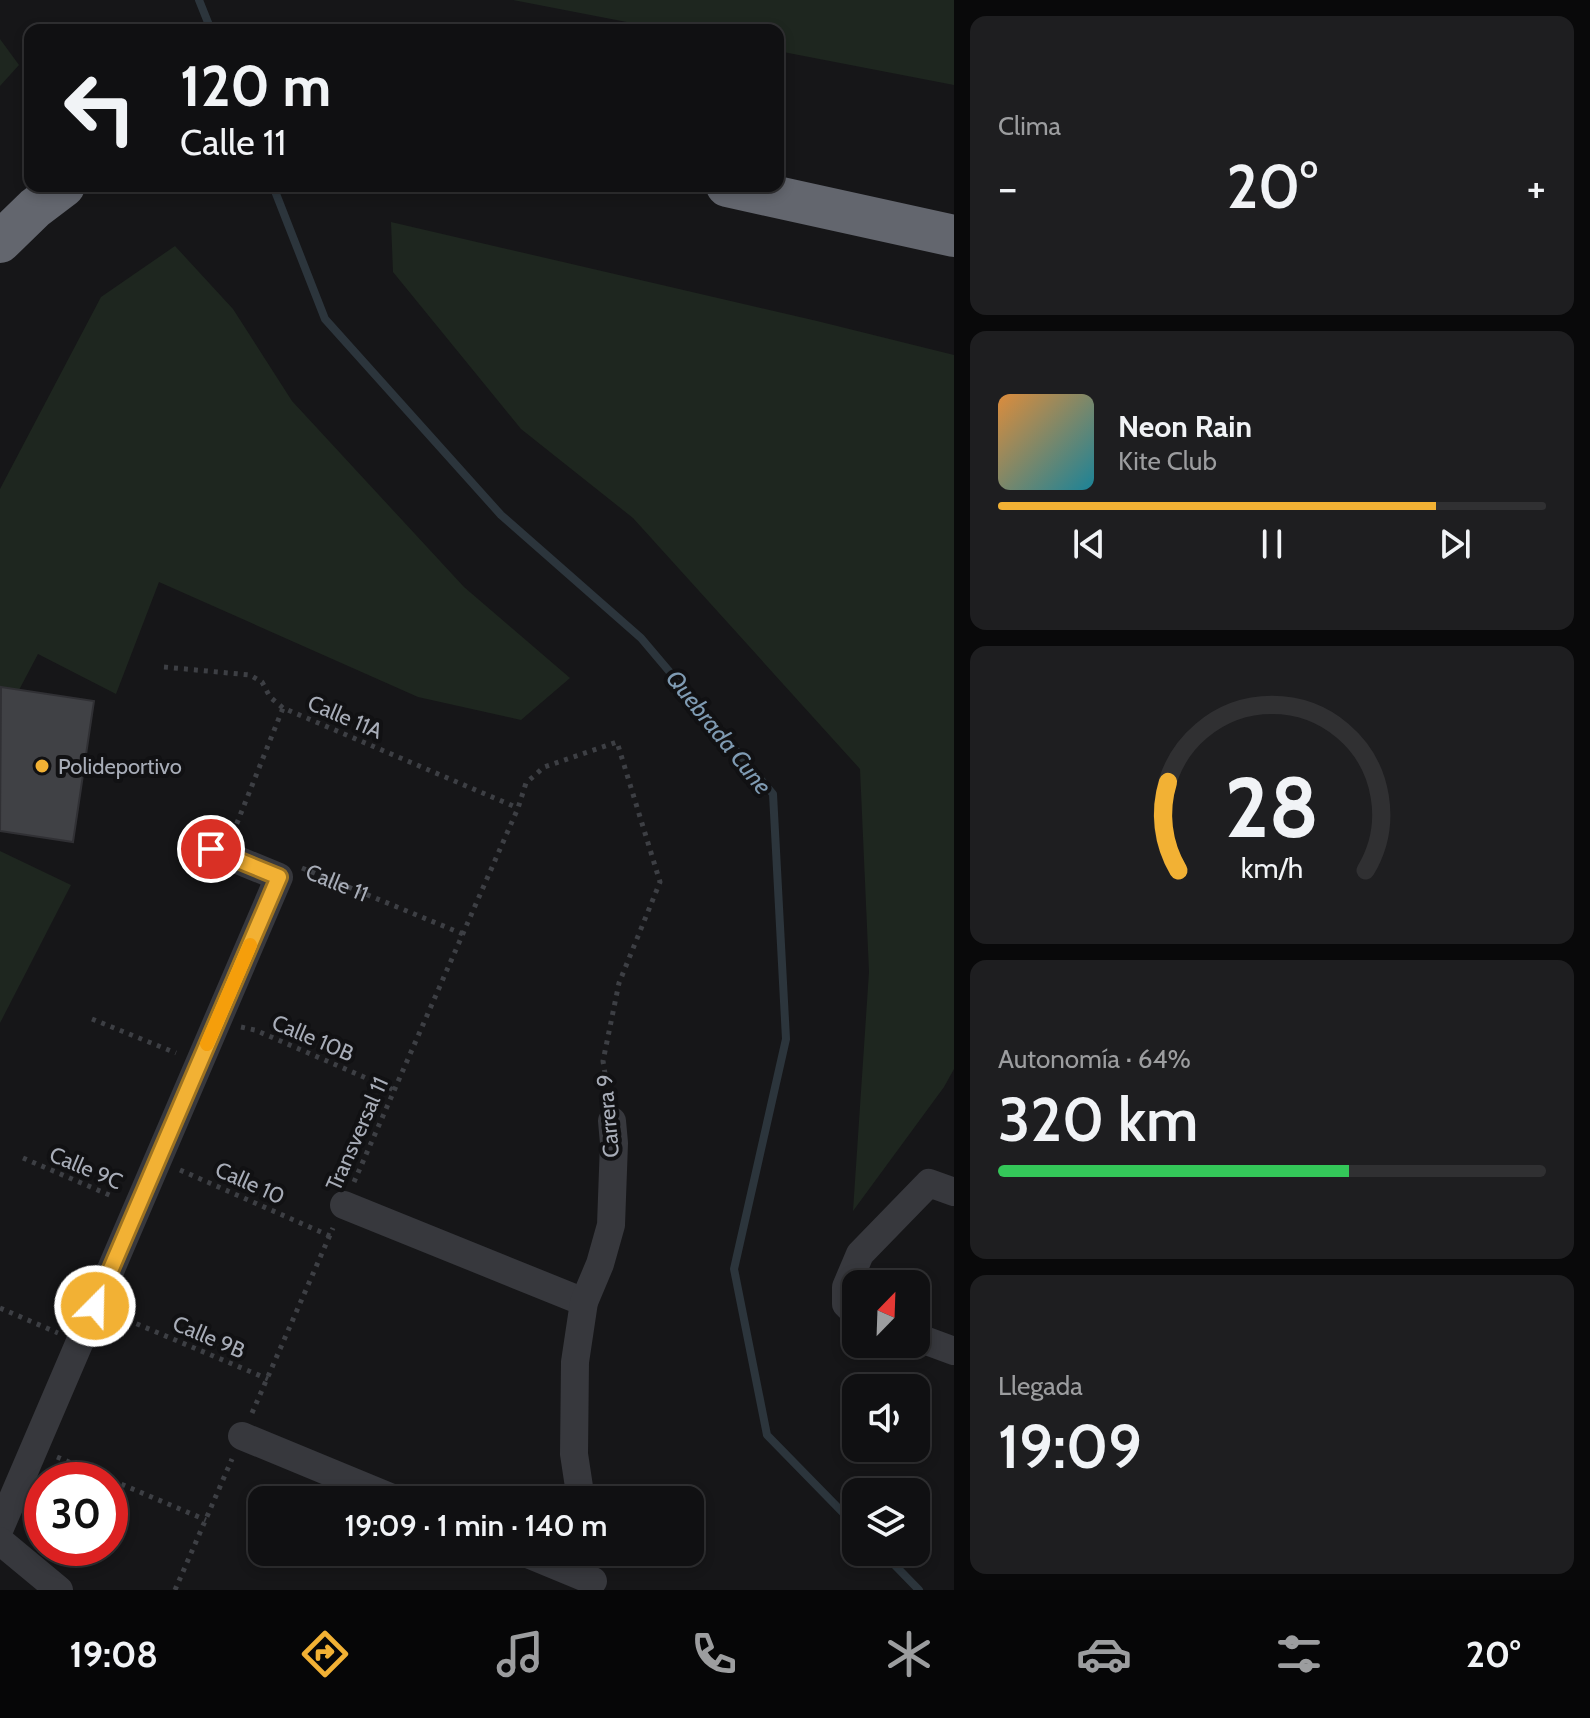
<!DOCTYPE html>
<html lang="es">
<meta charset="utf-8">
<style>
:root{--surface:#101012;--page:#1e1e20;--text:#f1f3f6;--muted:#9c9d9f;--line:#303032;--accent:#f2b134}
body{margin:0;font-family:Cabin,sans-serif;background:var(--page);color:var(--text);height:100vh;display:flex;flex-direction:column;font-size:30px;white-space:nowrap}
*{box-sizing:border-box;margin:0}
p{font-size:26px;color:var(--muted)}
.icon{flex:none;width:44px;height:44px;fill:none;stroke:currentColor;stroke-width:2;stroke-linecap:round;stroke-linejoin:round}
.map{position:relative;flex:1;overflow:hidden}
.side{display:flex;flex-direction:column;gap:16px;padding:16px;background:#09090a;width:636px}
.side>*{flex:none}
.banner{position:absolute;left:24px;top:24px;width:760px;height:168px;border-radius:16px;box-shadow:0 4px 12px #0003,0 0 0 2px var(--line);background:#101012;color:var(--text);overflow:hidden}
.needle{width:52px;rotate:23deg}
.controls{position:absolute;left:842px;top:1270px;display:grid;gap:16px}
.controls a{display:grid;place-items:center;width:88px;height:88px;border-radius:16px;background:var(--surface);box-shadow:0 4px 12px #0003,0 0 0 2px var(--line);font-size:40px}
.speed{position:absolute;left:24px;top:1462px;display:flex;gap:16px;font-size:40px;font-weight:700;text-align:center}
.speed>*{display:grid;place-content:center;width:104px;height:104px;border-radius:50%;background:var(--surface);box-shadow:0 4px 12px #0003,0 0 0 2px var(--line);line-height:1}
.speed .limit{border:12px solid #d22;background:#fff;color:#111}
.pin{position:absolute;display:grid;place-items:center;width:68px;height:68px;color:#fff;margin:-34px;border:4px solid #fff;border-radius:50%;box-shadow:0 2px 8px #0007}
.me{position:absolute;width:88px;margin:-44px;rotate:23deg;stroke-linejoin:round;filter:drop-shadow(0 0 6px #0008)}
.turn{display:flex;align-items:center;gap:28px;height:168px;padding:0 24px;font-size:36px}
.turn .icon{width:104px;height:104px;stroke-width:2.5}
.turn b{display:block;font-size:56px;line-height:68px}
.big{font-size:60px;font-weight:600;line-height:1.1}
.side .card{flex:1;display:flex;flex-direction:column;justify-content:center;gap:12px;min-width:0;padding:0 28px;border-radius:16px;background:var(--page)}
.side .dial{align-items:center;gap:0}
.dial svg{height:208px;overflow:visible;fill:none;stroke:var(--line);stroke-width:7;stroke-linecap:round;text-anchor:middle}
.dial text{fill:var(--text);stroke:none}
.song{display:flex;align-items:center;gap:24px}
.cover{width:96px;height:96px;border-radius:12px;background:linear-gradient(135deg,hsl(30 70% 55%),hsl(190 70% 35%))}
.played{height:8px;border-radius:4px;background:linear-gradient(90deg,var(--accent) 80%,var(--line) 80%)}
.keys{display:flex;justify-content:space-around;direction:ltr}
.heat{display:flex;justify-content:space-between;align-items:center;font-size:44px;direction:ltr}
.charge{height:12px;border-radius:6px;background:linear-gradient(90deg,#34c759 64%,var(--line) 0)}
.trip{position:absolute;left:248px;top:1486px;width:456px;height:80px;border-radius:16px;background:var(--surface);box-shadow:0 4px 12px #0003,0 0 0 2px var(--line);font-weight:600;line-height:80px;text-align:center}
.dock{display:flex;height:128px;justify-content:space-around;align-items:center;background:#060607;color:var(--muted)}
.dock .icon{width:56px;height:56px}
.dock .current{color:var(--accent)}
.dock b{font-size:36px;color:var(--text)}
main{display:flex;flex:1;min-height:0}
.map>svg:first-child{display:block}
.green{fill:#1e261f}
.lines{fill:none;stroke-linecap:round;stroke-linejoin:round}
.stream{stroke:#2c353c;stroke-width:8}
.building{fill:#404145;stroke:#303034;stroke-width:2}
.path{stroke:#3d3f44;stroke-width:5;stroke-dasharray:4 6;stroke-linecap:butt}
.minor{stroke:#37383d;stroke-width:28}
.highway{stroke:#63666e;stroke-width:42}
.route-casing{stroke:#9d7322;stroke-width:20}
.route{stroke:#f2b134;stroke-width:14}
.slow{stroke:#f59e0b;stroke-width:14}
.poi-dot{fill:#f2b134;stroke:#111113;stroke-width:3}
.labels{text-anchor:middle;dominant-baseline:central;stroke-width:8;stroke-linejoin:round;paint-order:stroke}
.street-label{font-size:22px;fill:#a8adb8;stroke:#111113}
.poi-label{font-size:22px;fill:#a8adb8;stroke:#111113;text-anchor:start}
.water-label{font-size:24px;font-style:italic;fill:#7f9bb3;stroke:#111113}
</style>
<main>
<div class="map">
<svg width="954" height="1590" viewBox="0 0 954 1590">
<rect width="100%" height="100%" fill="#161618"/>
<g class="green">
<path d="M513,0H954V85L778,51V30H668Z"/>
<path d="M0,39L19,65L0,86Z"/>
<path d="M391,222L817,321L954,355V1069L944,1087L853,1211L869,972L860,769L633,518L521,429L393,272Z"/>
<path d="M175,246L233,309L292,401L464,587L570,678L521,720L418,697L159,582L116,694L38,654L0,726V489L101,297Z"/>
<path d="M0,851L71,885L0,1023Z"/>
</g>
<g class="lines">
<g class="stream">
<path d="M199,0L211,30"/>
<path d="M273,186L325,319L501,515L641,638L773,794L786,1039L734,1269L767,1435L856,1526"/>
<path d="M882,1552L919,1590"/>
</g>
</g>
<path class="building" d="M1,687L94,701L73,842L0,831Z"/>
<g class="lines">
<g class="path">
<path d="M164,667L250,675L262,682L270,697L283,708L518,808"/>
<path d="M233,833L283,708"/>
<path id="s1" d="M302,868L463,934"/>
<path d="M92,1019L176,1053"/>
<path d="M241,1027L255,1030L394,1090"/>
<path d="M23,1158L114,1197"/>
<path d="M180,1170L330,1236"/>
<path d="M354,1182L518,808L526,783L544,767L617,742L660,882L619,983L603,1061L609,1099"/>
<path d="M0,1308L58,1333"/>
<path d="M118,1316L268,1379"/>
<path d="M252,1413L333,1228"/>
<path d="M57,1457L206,1520"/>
<path d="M175,1590L232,1459"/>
</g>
<g class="minor">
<path d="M344,1205L584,1302"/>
<path d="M856,1314L846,1304V1287L860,1254L929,1183L954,1192"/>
<path d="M916,1337L954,1351"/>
<path d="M242,1436L397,1500"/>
<path d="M581,1500L574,1454L575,1362L584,1302L600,1264L611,1225L614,1143L612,1121"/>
<path d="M0,1528L279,877L211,849"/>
<path d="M0,1541L59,1590"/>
<path d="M523,1552L593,1581"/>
</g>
<g class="highway">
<path d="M727,186L954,236"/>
<path d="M0,242L35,208L64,186"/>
</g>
</g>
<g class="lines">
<defs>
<path id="route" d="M95,1306L279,877L211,849"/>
</defs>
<use href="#route" class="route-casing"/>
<use href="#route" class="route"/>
<path class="slow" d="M207,1044L250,945"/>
</g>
<circle class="poi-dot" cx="42" cy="766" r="8"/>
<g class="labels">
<g class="street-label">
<text transform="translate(345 717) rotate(23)">Calle 11A</text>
<text stroke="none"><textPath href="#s1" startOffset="38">Calle 11</textPath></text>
<text transform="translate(313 1038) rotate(23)">Calle 10B</text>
<text transform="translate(608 1116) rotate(-95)">Carrera 9</text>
<text transform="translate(357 1134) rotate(-66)">Transversal 11</text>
<text transform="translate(86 1168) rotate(23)">Calle 9C</text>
<text transform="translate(250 1183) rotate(24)">Calle 10</text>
<text transform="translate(209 1337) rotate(23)">Calle 9B</text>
</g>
<g class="poi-label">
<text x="58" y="766">Polideportivo</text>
</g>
<g class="water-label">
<text transform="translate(719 732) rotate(51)">Quebrada Cune</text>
</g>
</g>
</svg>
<div class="controls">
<a><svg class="needle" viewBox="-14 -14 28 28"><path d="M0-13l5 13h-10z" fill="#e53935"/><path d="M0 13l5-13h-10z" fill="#9c9d9f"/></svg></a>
<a><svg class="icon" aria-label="sound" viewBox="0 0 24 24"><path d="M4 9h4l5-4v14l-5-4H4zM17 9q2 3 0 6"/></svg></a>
<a><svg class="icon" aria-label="layers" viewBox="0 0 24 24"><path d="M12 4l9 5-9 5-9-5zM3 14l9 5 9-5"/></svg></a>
</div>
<div class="speed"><div class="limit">30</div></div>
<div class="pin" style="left:211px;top:849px;background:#d93025"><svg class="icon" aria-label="arrive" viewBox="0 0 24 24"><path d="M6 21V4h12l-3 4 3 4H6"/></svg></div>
<svg class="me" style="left:95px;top:1306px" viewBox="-20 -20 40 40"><circle r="17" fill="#f2b134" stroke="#fff" stroke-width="3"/><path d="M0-11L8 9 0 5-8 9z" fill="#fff"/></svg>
<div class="trip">19:09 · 1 min · 140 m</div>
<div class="banner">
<div class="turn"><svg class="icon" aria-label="left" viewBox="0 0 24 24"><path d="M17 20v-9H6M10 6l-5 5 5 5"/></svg><div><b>120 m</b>Calle 11</div></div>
</div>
</div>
<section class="side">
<div class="card"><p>Clima</p>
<div class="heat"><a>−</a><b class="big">20°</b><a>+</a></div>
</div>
<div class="card">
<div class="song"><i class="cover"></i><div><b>Neon Rain</b><p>Kite Club</p></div></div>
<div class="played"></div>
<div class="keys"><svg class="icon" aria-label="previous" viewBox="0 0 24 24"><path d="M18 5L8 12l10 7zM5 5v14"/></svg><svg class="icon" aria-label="pause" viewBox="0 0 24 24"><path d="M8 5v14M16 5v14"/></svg><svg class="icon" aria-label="next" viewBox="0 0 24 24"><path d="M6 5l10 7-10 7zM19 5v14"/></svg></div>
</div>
<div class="card dial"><svg viewBox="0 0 100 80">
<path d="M14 69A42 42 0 1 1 86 69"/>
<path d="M14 69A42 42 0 0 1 10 35" stroke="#f2b134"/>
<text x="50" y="56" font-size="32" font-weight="700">28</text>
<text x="50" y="72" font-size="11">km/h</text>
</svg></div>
<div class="card"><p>Autonomía · 64%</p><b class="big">320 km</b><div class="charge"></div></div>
<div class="card"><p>Llegada</p><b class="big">19:09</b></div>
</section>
</main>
<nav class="dock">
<b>19:08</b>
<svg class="icon current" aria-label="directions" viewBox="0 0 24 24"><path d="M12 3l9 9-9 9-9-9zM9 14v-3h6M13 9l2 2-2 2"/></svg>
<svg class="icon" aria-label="music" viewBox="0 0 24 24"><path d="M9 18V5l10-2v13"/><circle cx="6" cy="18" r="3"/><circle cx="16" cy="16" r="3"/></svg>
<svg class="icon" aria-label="phone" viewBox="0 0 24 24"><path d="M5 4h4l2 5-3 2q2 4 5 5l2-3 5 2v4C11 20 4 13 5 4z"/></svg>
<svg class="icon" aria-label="climate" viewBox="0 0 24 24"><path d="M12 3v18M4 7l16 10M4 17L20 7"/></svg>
<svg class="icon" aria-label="car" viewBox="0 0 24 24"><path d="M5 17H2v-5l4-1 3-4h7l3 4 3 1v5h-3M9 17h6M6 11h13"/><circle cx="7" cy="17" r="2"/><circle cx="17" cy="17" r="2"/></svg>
<svg class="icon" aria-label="filters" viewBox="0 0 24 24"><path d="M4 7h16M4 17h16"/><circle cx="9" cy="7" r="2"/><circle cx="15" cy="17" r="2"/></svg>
<b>20°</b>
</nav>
